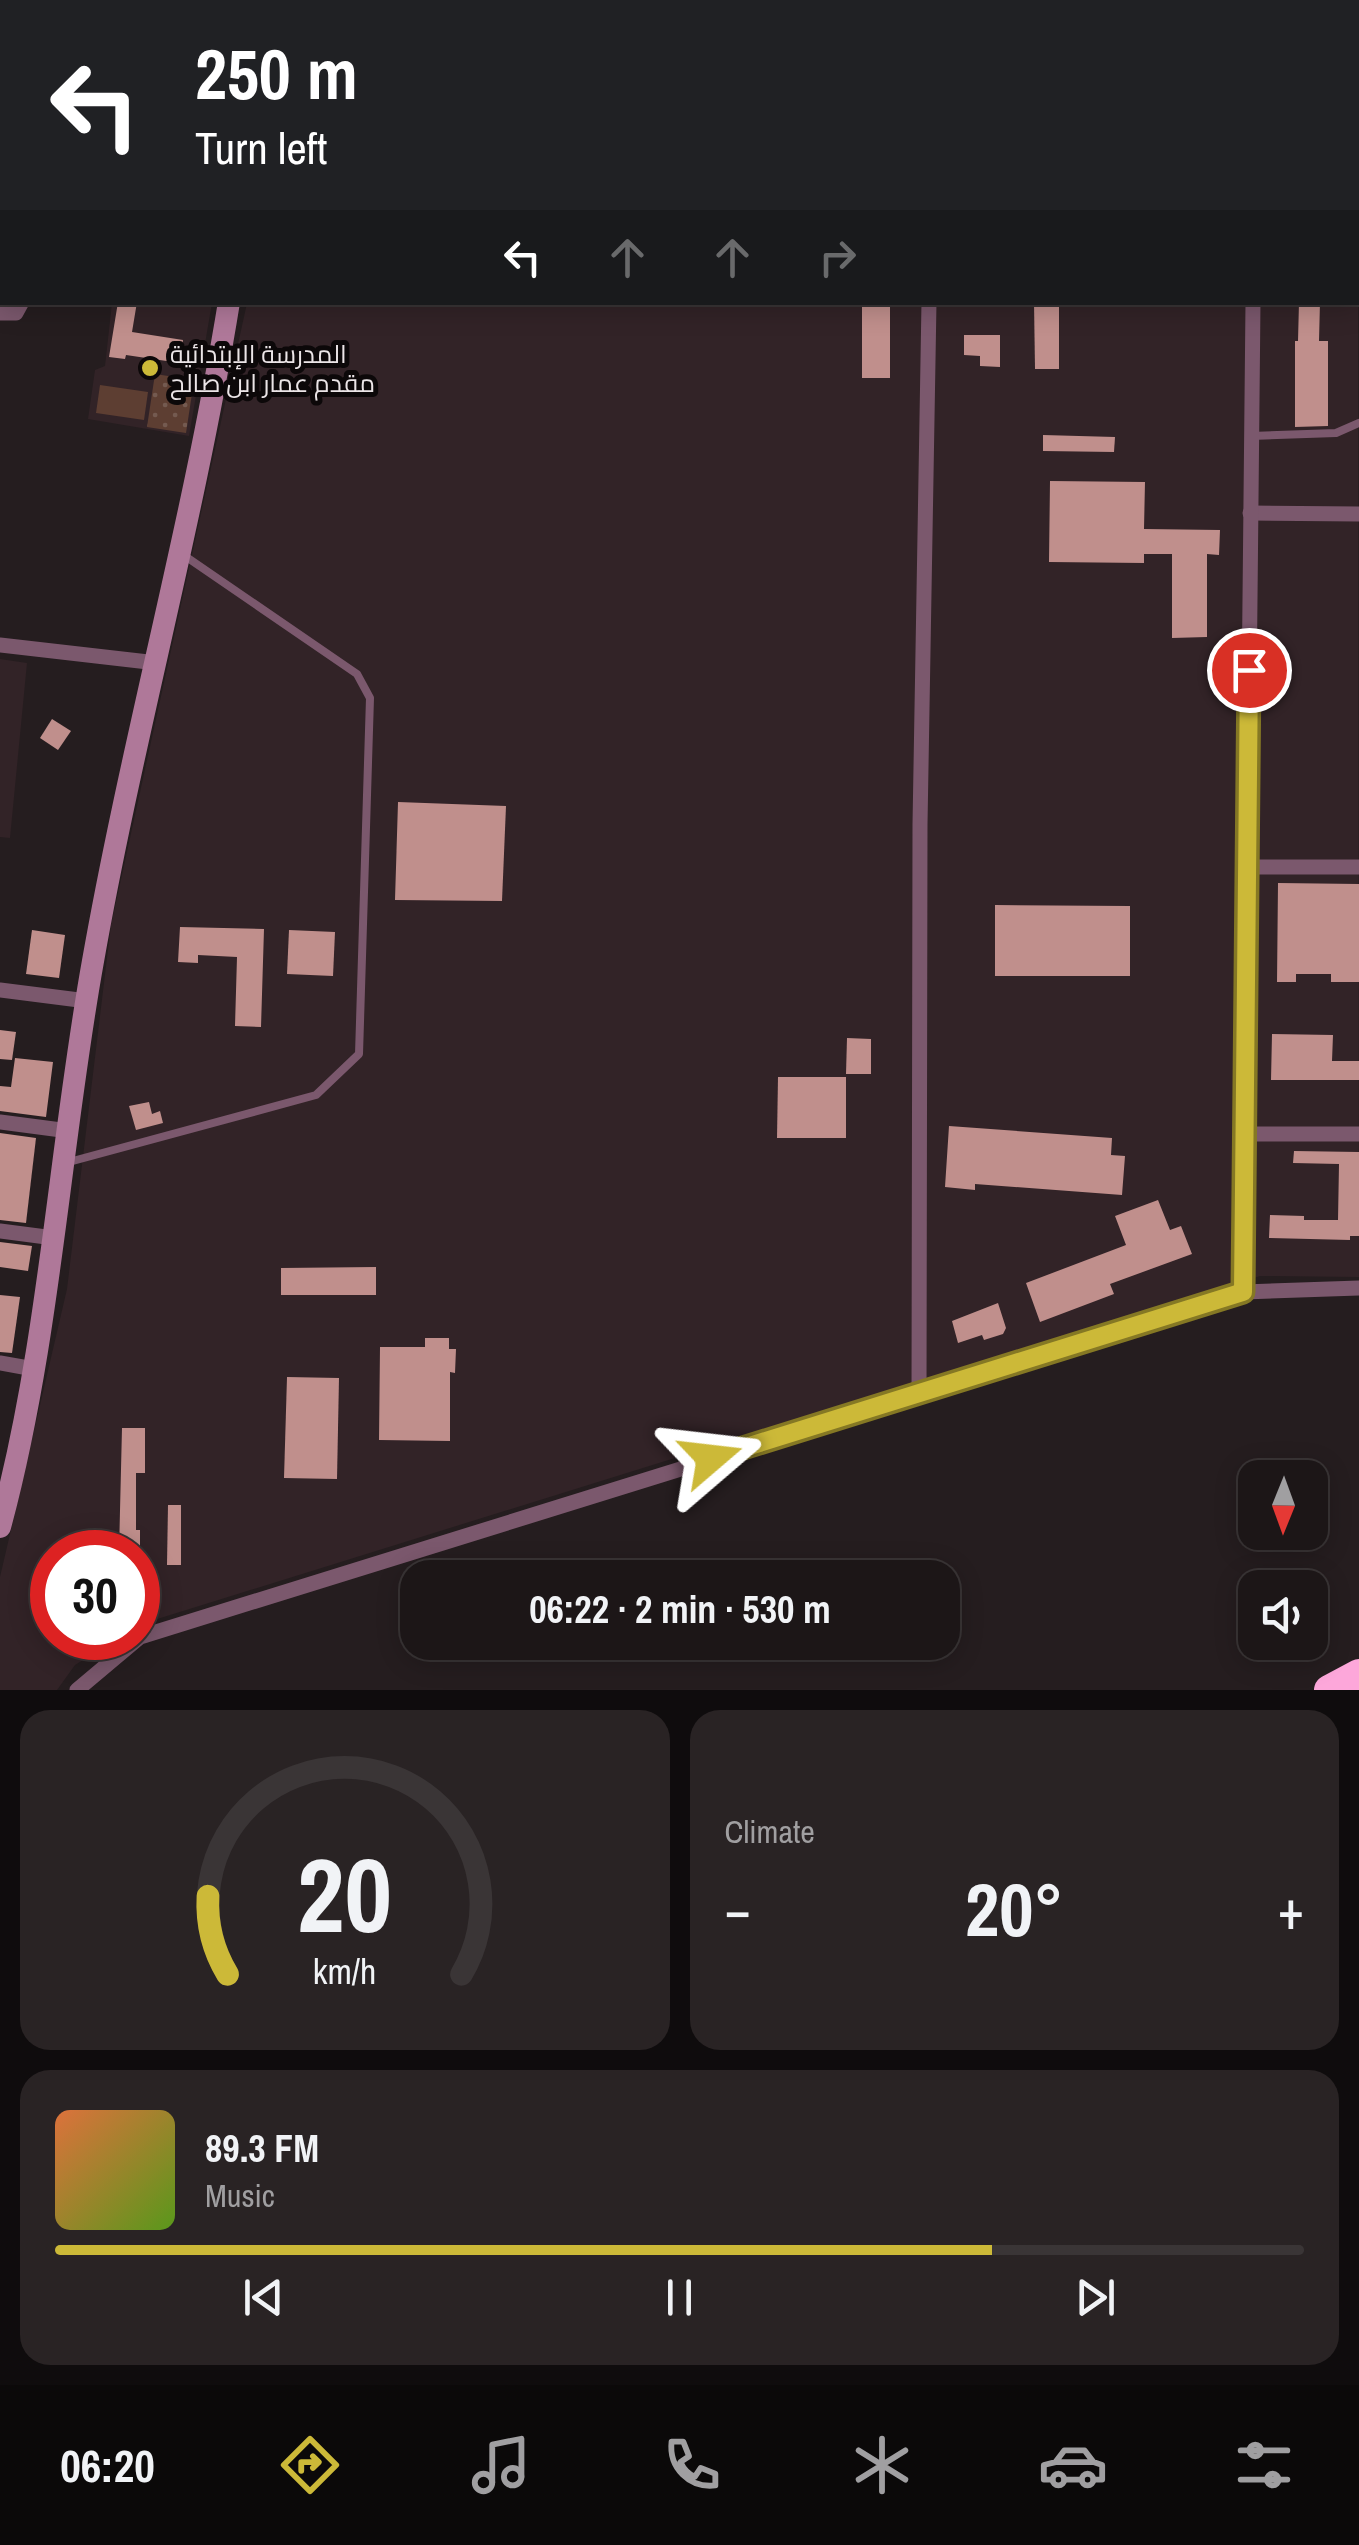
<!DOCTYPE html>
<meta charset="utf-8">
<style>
:root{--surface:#1c1617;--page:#292324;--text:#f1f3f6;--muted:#a09fa1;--line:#3a3536;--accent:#ccb938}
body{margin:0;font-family:"Archivo Narrow",Cairo,sans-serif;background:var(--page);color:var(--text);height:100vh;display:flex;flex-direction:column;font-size:38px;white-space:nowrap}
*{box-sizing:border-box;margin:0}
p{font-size:32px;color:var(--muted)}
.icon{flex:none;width:55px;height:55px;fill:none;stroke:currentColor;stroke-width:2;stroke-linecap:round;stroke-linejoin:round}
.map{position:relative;height:1690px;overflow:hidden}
.panel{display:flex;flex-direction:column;gap:20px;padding:20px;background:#0f0c0d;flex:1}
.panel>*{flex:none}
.top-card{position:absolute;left:0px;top:0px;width:1360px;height:305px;box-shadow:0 5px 25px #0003,0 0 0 2px var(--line);background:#202124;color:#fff;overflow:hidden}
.needle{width:65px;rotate:181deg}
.tools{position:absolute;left:1238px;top:1460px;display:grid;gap:20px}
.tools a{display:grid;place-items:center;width:90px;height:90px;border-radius:20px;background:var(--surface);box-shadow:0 5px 25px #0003,0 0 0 2px var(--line);font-size:50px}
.speed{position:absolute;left:30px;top:1530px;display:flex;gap:20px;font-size:50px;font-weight:700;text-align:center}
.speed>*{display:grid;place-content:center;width:130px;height:130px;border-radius:50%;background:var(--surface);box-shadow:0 5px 25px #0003,0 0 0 2px var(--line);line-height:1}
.speed .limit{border:15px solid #d22;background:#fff;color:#111}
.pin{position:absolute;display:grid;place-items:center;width:85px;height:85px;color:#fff;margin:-42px;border:5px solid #fff;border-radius:50%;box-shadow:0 2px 10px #0007}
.me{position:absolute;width:110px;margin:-55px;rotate:73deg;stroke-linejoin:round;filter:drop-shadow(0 0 8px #0008)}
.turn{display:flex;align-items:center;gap:35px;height:210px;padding:0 30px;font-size:45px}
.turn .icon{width:130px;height:130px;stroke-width:2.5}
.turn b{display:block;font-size:70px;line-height:85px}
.lanes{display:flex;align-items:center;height:95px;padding:0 30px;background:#0003;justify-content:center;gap:50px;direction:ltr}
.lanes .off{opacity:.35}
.big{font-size:75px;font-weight:800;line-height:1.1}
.panel .widget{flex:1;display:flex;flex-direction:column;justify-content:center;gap:15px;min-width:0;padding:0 35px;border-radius:30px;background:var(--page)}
.panel .dial{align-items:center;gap:0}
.dial svg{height:260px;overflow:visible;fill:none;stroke:var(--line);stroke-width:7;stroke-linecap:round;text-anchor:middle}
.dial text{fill:var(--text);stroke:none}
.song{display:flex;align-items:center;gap:30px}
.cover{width:120px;height:120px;border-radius:15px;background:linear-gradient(135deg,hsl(20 70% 55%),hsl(90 70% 35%))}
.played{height:10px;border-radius:5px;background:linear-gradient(90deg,var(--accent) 75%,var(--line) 75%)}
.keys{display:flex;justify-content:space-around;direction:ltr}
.heat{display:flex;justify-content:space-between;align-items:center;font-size:55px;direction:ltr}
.panel .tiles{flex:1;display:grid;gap:20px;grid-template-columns:1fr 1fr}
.widget:last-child{grid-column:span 2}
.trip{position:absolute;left:400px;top:1560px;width:560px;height:100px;border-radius:30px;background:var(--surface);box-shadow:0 5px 25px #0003,0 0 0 2px var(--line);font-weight:800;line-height:100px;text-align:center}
.tabs{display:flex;height:160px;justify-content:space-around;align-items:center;background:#0b0909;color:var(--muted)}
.tabs .icon{width:70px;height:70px}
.tabs .on{color:var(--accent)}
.tabs b{font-size:45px;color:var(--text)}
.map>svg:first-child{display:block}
.built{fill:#322327}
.green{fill:url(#green-dots)}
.pitch{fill:#5d3e32}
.building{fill:#c08f8c}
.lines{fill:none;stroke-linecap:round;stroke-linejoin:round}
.lane{stroke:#7b586d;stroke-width:8}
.street{stroke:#7b586d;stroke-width:15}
.secondary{stroke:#af7899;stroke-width:22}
.highway{stroke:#fda7da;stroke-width:30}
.route-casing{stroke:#857824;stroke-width:25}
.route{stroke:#ccb938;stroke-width:18}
.poi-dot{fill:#ccb938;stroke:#0c0809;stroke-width:4}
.labels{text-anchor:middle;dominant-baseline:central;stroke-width:10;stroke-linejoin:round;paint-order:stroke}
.poi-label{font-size:25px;fill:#ebe5e7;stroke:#0c0809;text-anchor:start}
</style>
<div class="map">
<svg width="1359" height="1690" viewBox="0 0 1359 1690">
<defs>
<pattern id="green-dots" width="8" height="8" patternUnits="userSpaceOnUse" patternTransform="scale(2.5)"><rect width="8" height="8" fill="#5d3e32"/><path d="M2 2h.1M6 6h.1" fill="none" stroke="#745a50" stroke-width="1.8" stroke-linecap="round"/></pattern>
</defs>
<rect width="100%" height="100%" fill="#251d1f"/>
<g class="built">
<path d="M231,0H1271L231,2Z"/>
<path d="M1358,42L1359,1277L1260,1276L138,1625V1552H52V1638H118L75,1665L57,1690H0V1577L67,1289L111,925L247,303L1358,302Z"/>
<path d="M112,303H212L189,436L88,419L95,370L105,366Z"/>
<path d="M0,659L27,663L10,838L0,837Z"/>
</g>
<path class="green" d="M155,374L194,380L186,433L147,427Z"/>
<path class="pitch" d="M100,385L148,392L144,420L96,413Z"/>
<g class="building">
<path d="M118,302H137L132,332L183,340L180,363L126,355L125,359L109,357Z"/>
<rect x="862" y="302" width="28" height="76"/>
<path d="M1034,302H1059V369H1035Z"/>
<path d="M1299,302H1320L1319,341H1328V426L1295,427V341H1298Z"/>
<path d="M964,335H1000V367L980,366V356L964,355Z"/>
<path d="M1043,435L1115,437L1114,452L1043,451Z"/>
<path d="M1050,481L1145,482L1144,529L1220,530L1219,555L1207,554V637L1172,638V554H1144V563L1049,562Z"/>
<path d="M52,719L71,731L58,750L40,738Z"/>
<path d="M398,802L506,806L502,901L395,900Z"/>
<path d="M1278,883L1359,884V982H1331V974H1296V982H1277Z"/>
<path d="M995,905L1130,906V976H995Z"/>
<path d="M180,927L264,929L261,1027L235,1026L237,957L198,955V963L178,962Z"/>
<path d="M32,930L65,935L59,978L26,974Z"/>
<path d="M289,930L335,932L333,976L287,974Z"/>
<path d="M0,1030L16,1032L12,1060L0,1059Z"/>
<path d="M1272,1034L1333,1035L1332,1061H1359V1080H1271Z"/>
<path d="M847,1038L871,1039V1074H846Z"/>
<path d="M15,1058L53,1062L46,1117L0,1111V1086L11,1087Z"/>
<path d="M778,1077H846V1138H777Z"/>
<path d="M149,1102L152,1114L160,1111L163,1123L136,1130L129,1106Z"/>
<path d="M949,1126L1112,1138L1111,1155L1125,1156L1122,1195L975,1184V1190L945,1187Z"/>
<path d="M0,1133L36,1138L26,1223L0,1220Z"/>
<path d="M1294,1151L1359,1152V1236H1350V1240L1269,1238L1270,1215L1304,1216V1220H1338L1339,1164L1293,1163Z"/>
<path d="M1158,1200L1170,1230L1181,1226L1192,1254L1110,1284L1114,1294L1040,1322L1026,1283L1126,1245L1115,1216Z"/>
<path d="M0,1242L32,1246L28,1271L0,1267Z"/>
<path d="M376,1267V1295H281V1268Z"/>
<path d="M0,1295L20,1297L12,1353L0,1352Z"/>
<path d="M998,1303L1006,1328L1003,1334L984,1340L982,1335L958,1343L952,1321Z"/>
<path d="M425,1338H449V1349H456L455,1373L450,1372V1441L379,1440L380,1347H425Z"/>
<path d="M287,1377L339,1378L337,1479L284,1478Z"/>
<path d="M122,1428H145V1473H136V1530H140V1553L119,1552Z"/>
<path d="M168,1505H181V1565H167Z"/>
</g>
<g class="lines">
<g class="lane">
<path d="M1358,198H1359"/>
<path d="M1251,436L1336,433L1359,423"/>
<path d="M69,1162L316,1095L359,1054L370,698L357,674L182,554"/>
</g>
<g class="street">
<path d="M929,0V2"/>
<path d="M1254,0V2"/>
<path d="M560,2V0"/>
<path d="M0,236H2"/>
<path d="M0,313H16L22,302"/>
<path d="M1250,513L1359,514"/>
<path d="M0,645L157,663"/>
<path d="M1247,867H1359"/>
<path d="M0,990L87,1001"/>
<path d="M0,1122L69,1131"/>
<path d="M1245,1134H1359"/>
<path d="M0,1231L54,1238"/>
<path d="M1243,1292L1253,302"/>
<path d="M0,1363L34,1369"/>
<path d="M919,1395L920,825L929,302"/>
<path d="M77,1690L140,1637L919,1395L1211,1300L1243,1292L1359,1288"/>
</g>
<g class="secondary">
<path d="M192,0V2"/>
<path d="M0,1527C50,1342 59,1149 93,961C132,740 193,524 229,302"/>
</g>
<path class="highway" d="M1329,1690L1359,1674"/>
</g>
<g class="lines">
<defs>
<path id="route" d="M711,1458L1243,1292L1249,670"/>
</defs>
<use href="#route" class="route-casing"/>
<use href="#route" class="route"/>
</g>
<circle class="poi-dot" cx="150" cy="368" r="10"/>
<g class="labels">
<g class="poi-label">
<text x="170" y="354">المدرسة الإبتدائية<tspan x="170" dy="29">مقدم عمار ابن صالح</tspan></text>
</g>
</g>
</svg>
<div class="tools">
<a><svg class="needle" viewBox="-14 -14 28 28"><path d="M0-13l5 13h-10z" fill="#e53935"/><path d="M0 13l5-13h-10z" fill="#a09fa1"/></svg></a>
<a><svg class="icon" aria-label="sound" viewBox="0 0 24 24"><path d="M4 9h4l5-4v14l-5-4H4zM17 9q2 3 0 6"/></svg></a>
</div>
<div class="speed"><div class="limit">30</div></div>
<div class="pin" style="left:1249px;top:670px;background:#d93025"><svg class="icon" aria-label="arrive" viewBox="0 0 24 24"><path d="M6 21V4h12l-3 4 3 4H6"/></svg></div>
<svg class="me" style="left:711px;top:1458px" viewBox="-20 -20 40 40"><path d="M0-17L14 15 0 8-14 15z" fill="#ccb938" stroke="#fff" stroke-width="4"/></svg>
<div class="trip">06:22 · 2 min · 530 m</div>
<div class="top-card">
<div class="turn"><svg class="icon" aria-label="left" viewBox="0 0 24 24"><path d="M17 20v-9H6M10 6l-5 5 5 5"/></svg><div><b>250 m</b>Turn left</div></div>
<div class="lanes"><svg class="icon" aria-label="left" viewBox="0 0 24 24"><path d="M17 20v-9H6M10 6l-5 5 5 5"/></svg><svg class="icon off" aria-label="ahead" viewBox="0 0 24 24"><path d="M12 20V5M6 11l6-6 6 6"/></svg><svg class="icon off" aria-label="ahead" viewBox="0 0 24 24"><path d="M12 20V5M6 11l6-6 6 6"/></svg><svg class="icon off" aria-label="right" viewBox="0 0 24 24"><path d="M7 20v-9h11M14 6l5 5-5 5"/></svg></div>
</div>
</div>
<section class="panel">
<div class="tiles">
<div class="widget dial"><svg viewBox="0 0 100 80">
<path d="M14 69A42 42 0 1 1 86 69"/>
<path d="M14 69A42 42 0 0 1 8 45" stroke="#ccb938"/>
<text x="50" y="56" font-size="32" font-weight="700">20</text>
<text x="50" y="72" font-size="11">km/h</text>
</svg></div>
<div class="widget"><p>Climate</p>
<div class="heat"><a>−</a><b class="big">20°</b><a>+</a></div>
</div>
<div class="widget">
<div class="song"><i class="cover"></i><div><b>89.3 FM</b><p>Music</p></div></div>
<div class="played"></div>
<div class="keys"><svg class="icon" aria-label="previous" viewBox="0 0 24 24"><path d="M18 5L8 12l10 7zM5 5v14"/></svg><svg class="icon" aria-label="pause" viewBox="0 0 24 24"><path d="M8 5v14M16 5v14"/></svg><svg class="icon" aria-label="next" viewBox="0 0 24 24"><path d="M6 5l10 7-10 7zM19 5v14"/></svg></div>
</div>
</div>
</section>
<nav class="tabs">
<b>06:20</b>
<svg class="icon on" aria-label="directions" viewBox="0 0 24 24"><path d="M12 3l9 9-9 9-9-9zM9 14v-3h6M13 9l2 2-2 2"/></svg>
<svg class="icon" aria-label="music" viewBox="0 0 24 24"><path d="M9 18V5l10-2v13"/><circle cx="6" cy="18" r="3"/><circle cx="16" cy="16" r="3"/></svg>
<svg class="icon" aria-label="phone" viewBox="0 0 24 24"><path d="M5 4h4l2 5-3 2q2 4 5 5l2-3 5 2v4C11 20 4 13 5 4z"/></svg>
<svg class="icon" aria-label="climate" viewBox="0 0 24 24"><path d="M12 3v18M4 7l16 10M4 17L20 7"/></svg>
<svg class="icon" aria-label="car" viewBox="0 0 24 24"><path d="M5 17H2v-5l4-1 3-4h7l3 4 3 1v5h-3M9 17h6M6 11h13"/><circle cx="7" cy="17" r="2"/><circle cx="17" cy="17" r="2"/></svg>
<svg class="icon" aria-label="filters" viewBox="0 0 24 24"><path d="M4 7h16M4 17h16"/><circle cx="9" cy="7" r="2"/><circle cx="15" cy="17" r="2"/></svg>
</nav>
